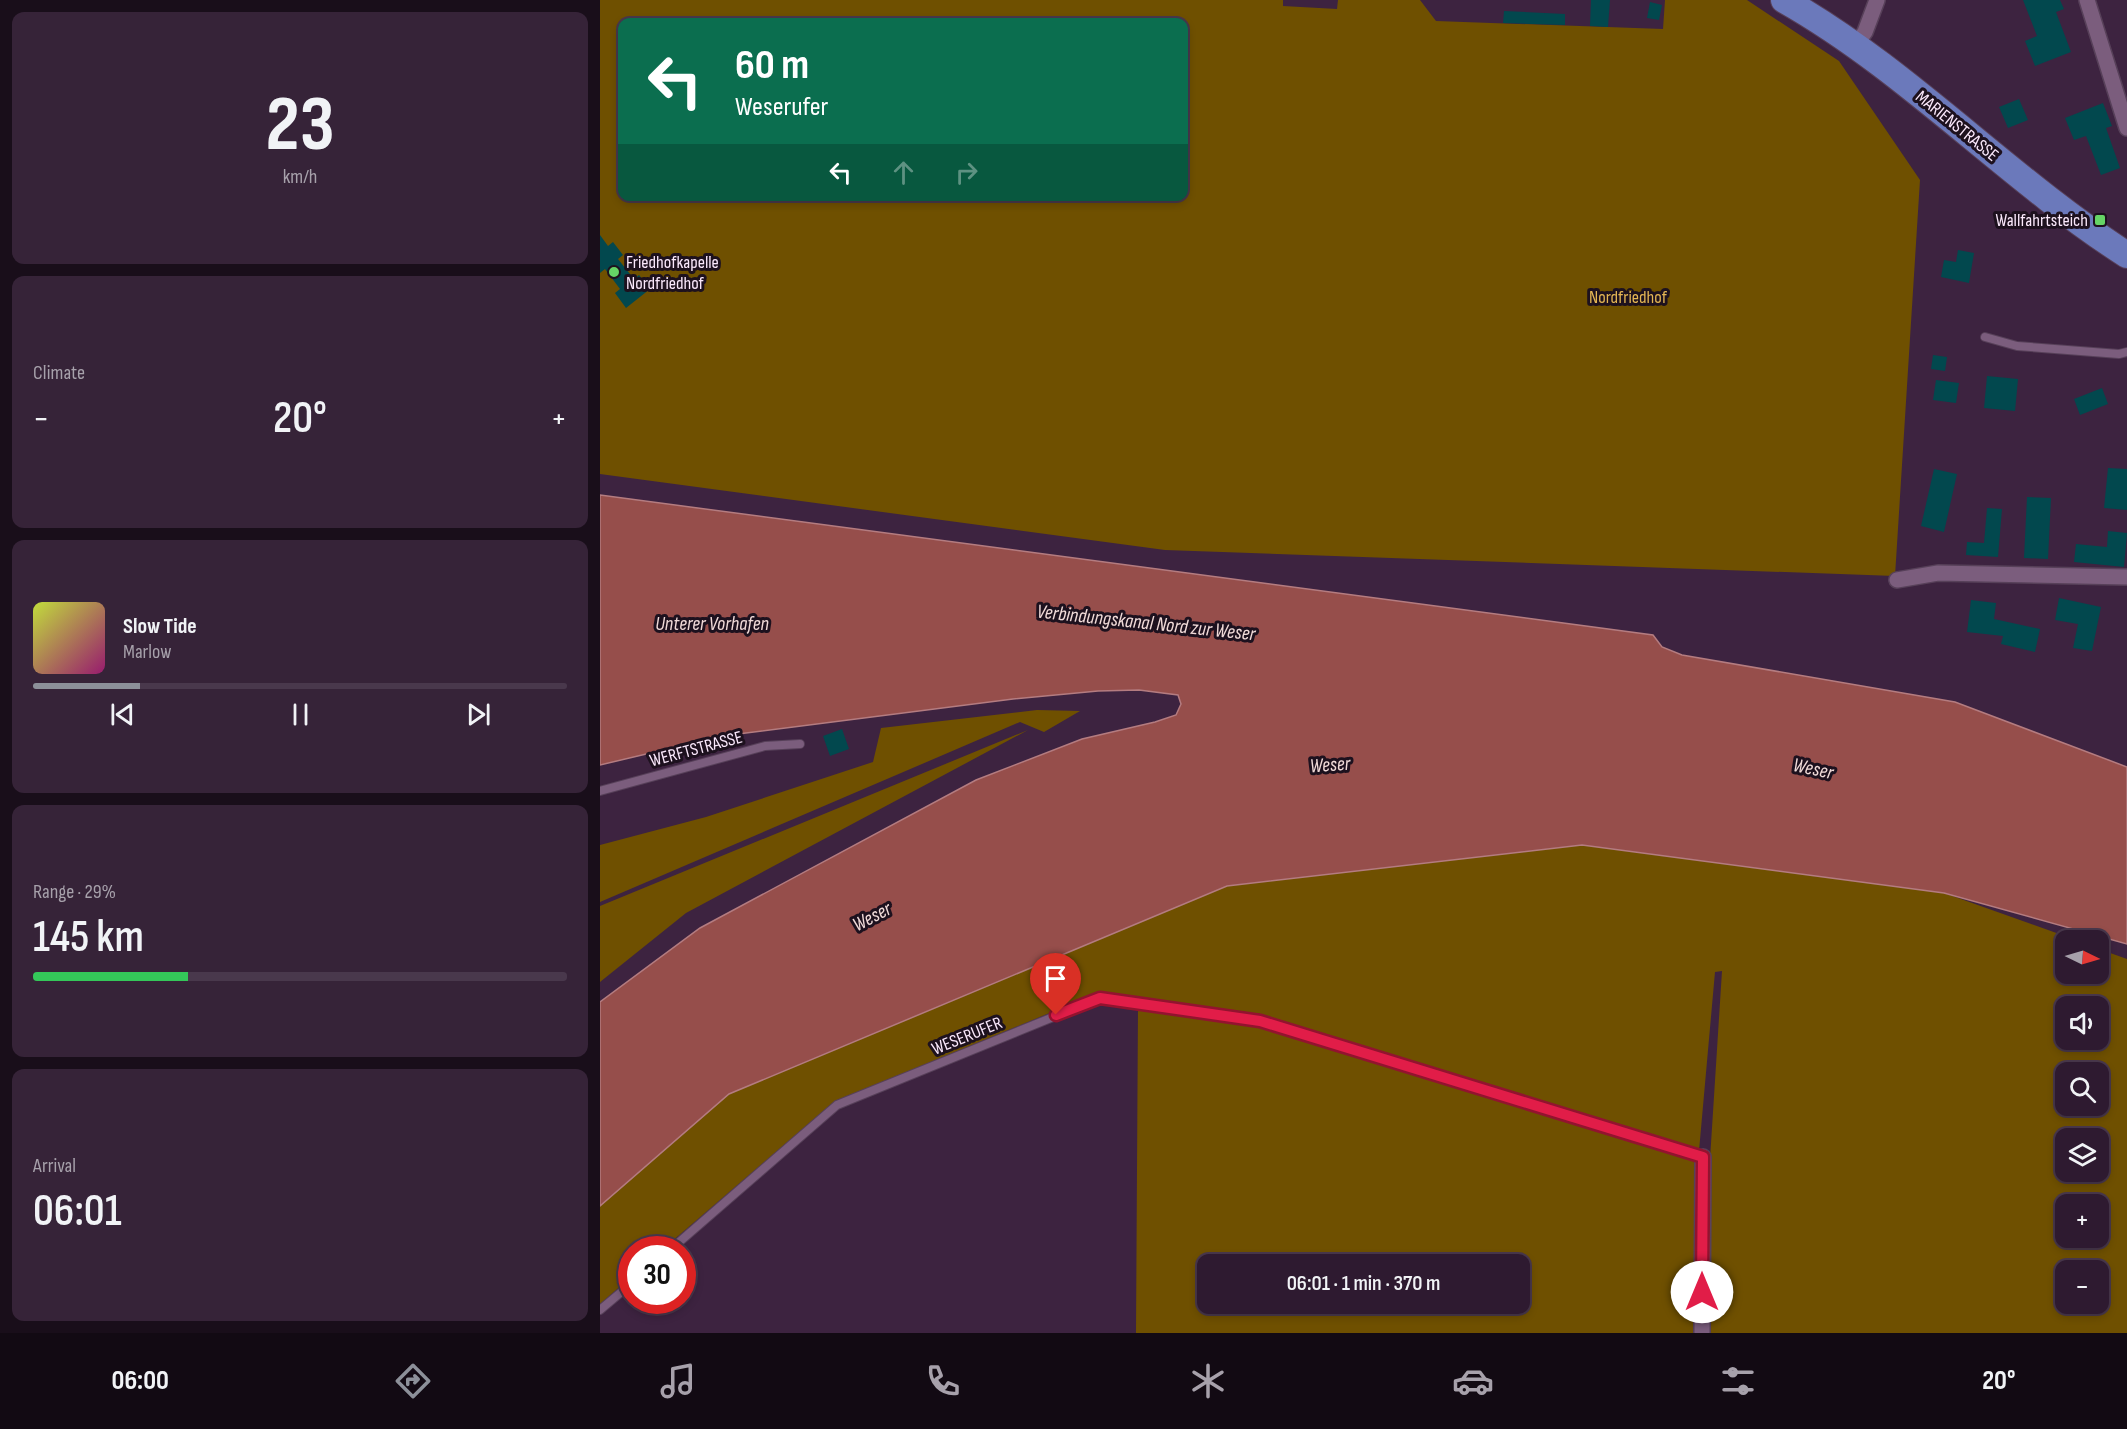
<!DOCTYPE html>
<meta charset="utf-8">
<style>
:root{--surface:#2e1a30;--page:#362338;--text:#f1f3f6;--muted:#a7a1ab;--line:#49384c;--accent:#8c9099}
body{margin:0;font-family:"Sofia Sans Condensed",sans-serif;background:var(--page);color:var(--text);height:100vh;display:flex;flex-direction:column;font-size:22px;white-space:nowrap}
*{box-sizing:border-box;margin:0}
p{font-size:20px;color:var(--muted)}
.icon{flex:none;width:33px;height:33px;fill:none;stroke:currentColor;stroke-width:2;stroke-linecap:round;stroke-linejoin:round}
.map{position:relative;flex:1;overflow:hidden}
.panel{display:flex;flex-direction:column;gap:12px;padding:12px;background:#190e1a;width:600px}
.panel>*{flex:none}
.hud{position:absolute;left:18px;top:18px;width:570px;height:183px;border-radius:12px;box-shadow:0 3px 9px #0003,0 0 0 2px var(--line);background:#0b6e4f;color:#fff;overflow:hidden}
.needle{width:39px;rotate:95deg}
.buttons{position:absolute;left:1455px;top:930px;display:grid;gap:12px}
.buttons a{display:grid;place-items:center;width:54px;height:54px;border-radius:12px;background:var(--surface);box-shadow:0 3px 9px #0003,0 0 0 2px var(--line);font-size:30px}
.speed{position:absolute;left:18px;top:1236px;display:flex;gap:12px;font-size:30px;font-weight:700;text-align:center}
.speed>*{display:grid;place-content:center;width:78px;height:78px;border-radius:50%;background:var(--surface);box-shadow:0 3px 9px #0003,0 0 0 2px var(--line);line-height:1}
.speed .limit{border:9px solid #d22;background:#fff;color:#111}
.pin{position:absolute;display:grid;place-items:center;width:51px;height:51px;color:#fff;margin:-62px -26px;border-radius:50% 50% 50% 0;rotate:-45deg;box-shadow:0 0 6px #0007}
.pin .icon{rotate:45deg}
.me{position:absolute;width:66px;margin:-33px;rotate:0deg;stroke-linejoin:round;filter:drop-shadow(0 0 4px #0008)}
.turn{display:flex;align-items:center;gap:21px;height:126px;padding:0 18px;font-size:27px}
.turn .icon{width:78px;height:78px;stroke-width:2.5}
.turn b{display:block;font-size:42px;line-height:51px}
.lanes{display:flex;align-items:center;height:57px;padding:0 18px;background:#0003;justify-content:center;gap:30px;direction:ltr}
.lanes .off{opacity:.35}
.big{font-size:45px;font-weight:600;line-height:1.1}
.panel .card{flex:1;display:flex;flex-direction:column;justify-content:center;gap:9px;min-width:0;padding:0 21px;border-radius:12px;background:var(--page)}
.panel .dial{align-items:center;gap:0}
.dial b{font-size:78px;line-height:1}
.song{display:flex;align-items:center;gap:18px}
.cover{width:72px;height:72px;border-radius:9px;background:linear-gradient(135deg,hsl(70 70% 55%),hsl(320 70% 35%))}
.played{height:6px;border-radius:3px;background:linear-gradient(90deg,var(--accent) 20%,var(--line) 20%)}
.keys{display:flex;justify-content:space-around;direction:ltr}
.heat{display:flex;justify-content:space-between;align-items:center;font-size:33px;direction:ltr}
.charge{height:9px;border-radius:4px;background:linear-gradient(90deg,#34c759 29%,var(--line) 0)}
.trip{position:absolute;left:597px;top:1254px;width:333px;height:60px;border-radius:12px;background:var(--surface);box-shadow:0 3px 9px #0003,0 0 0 2px var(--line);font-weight:600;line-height:60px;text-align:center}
.tabs{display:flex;height:96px;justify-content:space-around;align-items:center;background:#120a13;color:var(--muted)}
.tabs .icon{width:42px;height:42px}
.tabs .selected{color:var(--accent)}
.tabs b{font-size:27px;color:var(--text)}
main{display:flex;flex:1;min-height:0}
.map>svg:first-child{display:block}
.green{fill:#6f5000;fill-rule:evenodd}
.water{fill:#964e4b;stroke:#b47c80;stroke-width:1.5}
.building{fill:#02484e}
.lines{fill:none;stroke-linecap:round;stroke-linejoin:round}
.lane-casing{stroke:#574059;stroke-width:10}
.street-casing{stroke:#574059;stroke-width:18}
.primary-casing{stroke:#574059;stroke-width:28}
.lane{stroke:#7b5d7d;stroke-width:8}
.street{stroke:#7b5d7d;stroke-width:15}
.primary{stroke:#6b79bb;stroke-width:26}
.route-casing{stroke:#92132f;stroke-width:15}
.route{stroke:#e11d48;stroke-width:10}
.poi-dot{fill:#66d466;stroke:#1d111e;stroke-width:2}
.labels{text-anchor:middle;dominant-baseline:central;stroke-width:6;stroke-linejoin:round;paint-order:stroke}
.street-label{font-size:18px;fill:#fbe9fc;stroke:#1d111e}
.poi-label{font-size:18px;fill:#fbe9fc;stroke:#1d111e;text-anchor:end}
.park-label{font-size:18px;fill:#e5b654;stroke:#1d111e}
.water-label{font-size:20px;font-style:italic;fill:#f1dbd9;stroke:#1d111e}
</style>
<main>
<section class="panel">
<div class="card dial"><b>23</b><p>km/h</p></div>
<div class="card"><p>Climate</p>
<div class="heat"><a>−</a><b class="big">20°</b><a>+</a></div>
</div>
<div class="card">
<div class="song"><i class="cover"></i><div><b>Slow Tide</b><p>Marlow</p></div></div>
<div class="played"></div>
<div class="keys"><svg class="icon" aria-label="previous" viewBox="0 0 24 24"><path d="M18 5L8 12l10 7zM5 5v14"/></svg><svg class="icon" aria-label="pause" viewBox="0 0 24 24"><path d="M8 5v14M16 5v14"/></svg><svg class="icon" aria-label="next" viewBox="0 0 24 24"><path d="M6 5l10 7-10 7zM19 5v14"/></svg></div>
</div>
<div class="card"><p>Range · 29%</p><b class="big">145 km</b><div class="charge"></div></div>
<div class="card"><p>Arrival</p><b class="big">06:01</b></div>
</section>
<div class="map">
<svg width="1527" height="1333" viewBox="0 0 1527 1333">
<rect width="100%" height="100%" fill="#3d2340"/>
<g class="green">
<path d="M0,0H683V6L737,9L738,0H820L836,21L1063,29L1065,0H1147L1239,61L1320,180L1295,576L565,550L0,474ZM22,22H584V196H22Z"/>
<path d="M437,710L480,711L444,732L420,722L0,902V845L106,817L273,762L281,728Z"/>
<path d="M428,730L86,913L0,982V906Z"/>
<path d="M982,845L1344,893L1476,940H1466V974H1498L1499,949L1527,959V1333H536L538,1006L660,1026L1098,1162L1110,1159L1122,971L1115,972L1099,1151L660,1014L500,992L233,1103L63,1249L32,1250L31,1277L0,1304V1206L129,1094L627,886ZM1466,1006H1498V1040H1466ZM1466,1072H1498V1106H1466ZM1466,1138H1498V1172H1466ZM1466,1204H1498V1238H1466ZM608,1264H920V1304H608ZM1466,1270H1498V1304H1466Z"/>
</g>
<path class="water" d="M0,495L1053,635L1062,647L1082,655L1355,702L1527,767V944L1344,893L982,845L627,886L129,1094L0,1206V1002L100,928L376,780L482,739L555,722L576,715L581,704L578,695L539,690L498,691L413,699L122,736L0,765Z"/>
<g class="building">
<path d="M991,0H1010L1008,27L990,26Z"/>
<path d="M1423,0H1460L1464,9L1456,12L1471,52L1435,66L1425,41L1437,36Z"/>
<path d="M1050,2L1062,5L1059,20L1047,18Z"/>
<path d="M904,11L965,14V25L903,23Z"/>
<path d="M1419,99L1428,120L1408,128L1399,107Z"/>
<path d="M1503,103L1512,126L1506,128L1520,168L1501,175L1486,136L1474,140L1465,118Z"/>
<path d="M0,235L8,246L13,242L23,255L18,259L34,279L39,275L50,289L26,308L15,293L20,289L5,269L0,273Z"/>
<path d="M1358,250L1374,253L1369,283L1341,277L1344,260L1356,262Z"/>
<path d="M1333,355L1347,357L1345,371L1331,369Z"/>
<path d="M1387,376L1418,379L1415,411L1384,408Z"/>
<path d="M1336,380L1359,383L1356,403L1333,400Z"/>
<path d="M1502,388L1508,404L1480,415L1474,399Z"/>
<path d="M1508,468L1527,469V510L1504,508Z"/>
<path d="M1334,469L1357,474L1344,532L1321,526Z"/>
<path d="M1427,497L1451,498L1448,559L1424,558Z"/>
<path d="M1387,508L1402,509L1398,557L1366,555L1367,542L1384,543Z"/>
<path d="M1508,531L1527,533L1524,567L1474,562L1476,544L1507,547Z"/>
<path d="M1459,598L1501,607L1492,651L1473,648L1478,624L1455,620Z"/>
<path d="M1371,600L1396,603L1394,619L1440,629L1435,652L1401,644L1403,636L1367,632Z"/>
<path d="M242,729L249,749L230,756L223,736Z"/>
</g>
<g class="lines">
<defs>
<g id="lane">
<path d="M1385,337L1417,346L1519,354L1527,352"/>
<path d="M0,791L165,746L200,744"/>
<path d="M70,1250L237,1105L500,998L660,1021L1103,1157"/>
<path d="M0,1310L32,1283"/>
</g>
<g id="street">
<path d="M1487,0L1527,128"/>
<path d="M1256,45L1265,32L1277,0"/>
<path d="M1297,580L1338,573L1527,577"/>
<path d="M1102,1333L1103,1157"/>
</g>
<path id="primary" d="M1184,0C1308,70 1407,178 1527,255"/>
</defs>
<use href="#lane" class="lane-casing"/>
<use href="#street" class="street-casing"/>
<use href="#primary" class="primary-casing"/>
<use href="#lane" class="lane"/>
<use href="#street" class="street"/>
<use href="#primary" class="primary"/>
</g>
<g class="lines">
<defs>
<path id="route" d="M456,1015L500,998L660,1021L1103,1157L1102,1292"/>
</defs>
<use href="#route" class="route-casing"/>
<use href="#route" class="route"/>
</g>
<g class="poi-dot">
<rect x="1494" y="214" width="12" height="12" rx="3"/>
<circle cx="14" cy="272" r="6"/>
</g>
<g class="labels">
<g class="street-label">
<text transform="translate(1357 126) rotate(39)">MARIENSTRASSE</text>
<text transform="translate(96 749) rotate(-15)">WERFTSTRASSE</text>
<text transform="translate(367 1036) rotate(-22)">WESERUFER</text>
</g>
<g class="poi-label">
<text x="1488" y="220">Wallfahrtsteich</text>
<text x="26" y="262" text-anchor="start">Friedhofkapelle<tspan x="26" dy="21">Nordfriedhof</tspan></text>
</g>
<g class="park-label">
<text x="1028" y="297">Nordfriedhof</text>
</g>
<g class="water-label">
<text transform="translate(546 623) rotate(6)">Verbindungskanal Nord zur Weser</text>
<text x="112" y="624">Unterer Vorhafen</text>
<text transform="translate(730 765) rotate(-4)">Weser</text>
<text transform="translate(1213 769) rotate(12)">Weser</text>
<text transform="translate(272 917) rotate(-28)">Weser</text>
</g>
</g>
</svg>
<div class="buttons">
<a><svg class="needle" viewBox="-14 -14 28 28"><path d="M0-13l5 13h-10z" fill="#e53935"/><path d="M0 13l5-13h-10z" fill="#a7a1ab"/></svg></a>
<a><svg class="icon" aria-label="sound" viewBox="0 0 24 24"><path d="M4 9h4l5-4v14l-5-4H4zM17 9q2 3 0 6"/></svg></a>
<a><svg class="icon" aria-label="search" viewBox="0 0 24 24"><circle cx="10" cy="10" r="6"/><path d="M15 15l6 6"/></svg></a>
<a><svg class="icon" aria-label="layers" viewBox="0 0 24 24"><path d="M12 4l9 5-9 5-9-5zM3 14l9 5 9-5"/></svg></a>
<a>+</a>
<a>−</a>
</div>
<div class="speed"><div class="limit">30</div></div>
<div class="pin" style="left:456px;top:1015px;background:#d93025"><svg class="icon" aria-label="arrive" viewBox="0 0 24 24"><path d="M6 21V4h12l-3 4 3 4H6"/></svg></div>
<svg class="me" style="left:1102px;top:1292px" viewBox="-20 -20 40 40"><circle r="19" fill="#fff"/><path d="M0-13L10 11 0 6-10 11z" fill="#e11d48"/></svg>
<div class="trip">06:01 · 1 min · 370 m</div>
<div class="hud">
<div class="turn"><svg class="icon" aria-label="left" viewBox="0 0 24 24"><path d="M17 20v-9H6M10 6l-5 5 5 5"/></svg><div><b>60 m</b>Weserufer</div></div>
<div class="lanes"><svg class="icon" aria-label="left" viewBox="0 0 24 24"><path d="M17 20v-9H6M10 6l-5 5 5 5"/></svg><svg class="icon off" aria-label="ahead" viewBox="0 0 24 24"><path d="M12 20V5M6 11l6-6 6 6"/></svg><svg class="icon off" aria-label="right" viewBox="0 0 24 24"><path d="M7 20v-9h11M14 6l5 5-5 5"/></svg></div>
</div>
</div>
</main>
<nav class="tabs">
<b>06:00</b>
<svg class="icon selected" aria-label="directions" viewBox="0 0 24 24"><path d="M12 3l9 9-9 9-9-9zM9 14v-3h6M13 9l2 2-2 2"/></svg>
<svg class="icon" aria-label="music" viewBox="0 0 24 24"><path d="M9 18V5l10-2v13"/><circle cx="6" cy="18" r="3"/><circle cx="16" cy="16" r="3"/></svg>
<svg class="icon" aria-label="phone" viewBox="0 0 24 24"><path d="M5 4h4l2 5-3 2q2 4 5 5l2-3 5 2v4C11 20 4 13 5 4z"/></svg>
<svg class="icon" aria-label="climate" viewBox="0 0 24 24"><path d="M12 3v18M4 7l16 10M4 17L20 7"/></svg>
<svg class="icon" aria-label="car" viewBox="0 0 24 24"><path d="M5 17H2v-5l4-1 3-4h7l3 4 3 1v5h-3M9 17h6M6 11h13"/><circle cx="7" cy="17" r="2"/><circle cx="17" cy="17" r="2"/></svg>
<svg class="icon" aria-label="filters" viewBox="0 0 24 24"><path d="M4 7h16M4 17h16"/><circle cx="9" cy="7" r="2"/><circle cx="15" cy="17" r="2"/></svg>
<b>20°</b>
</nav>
